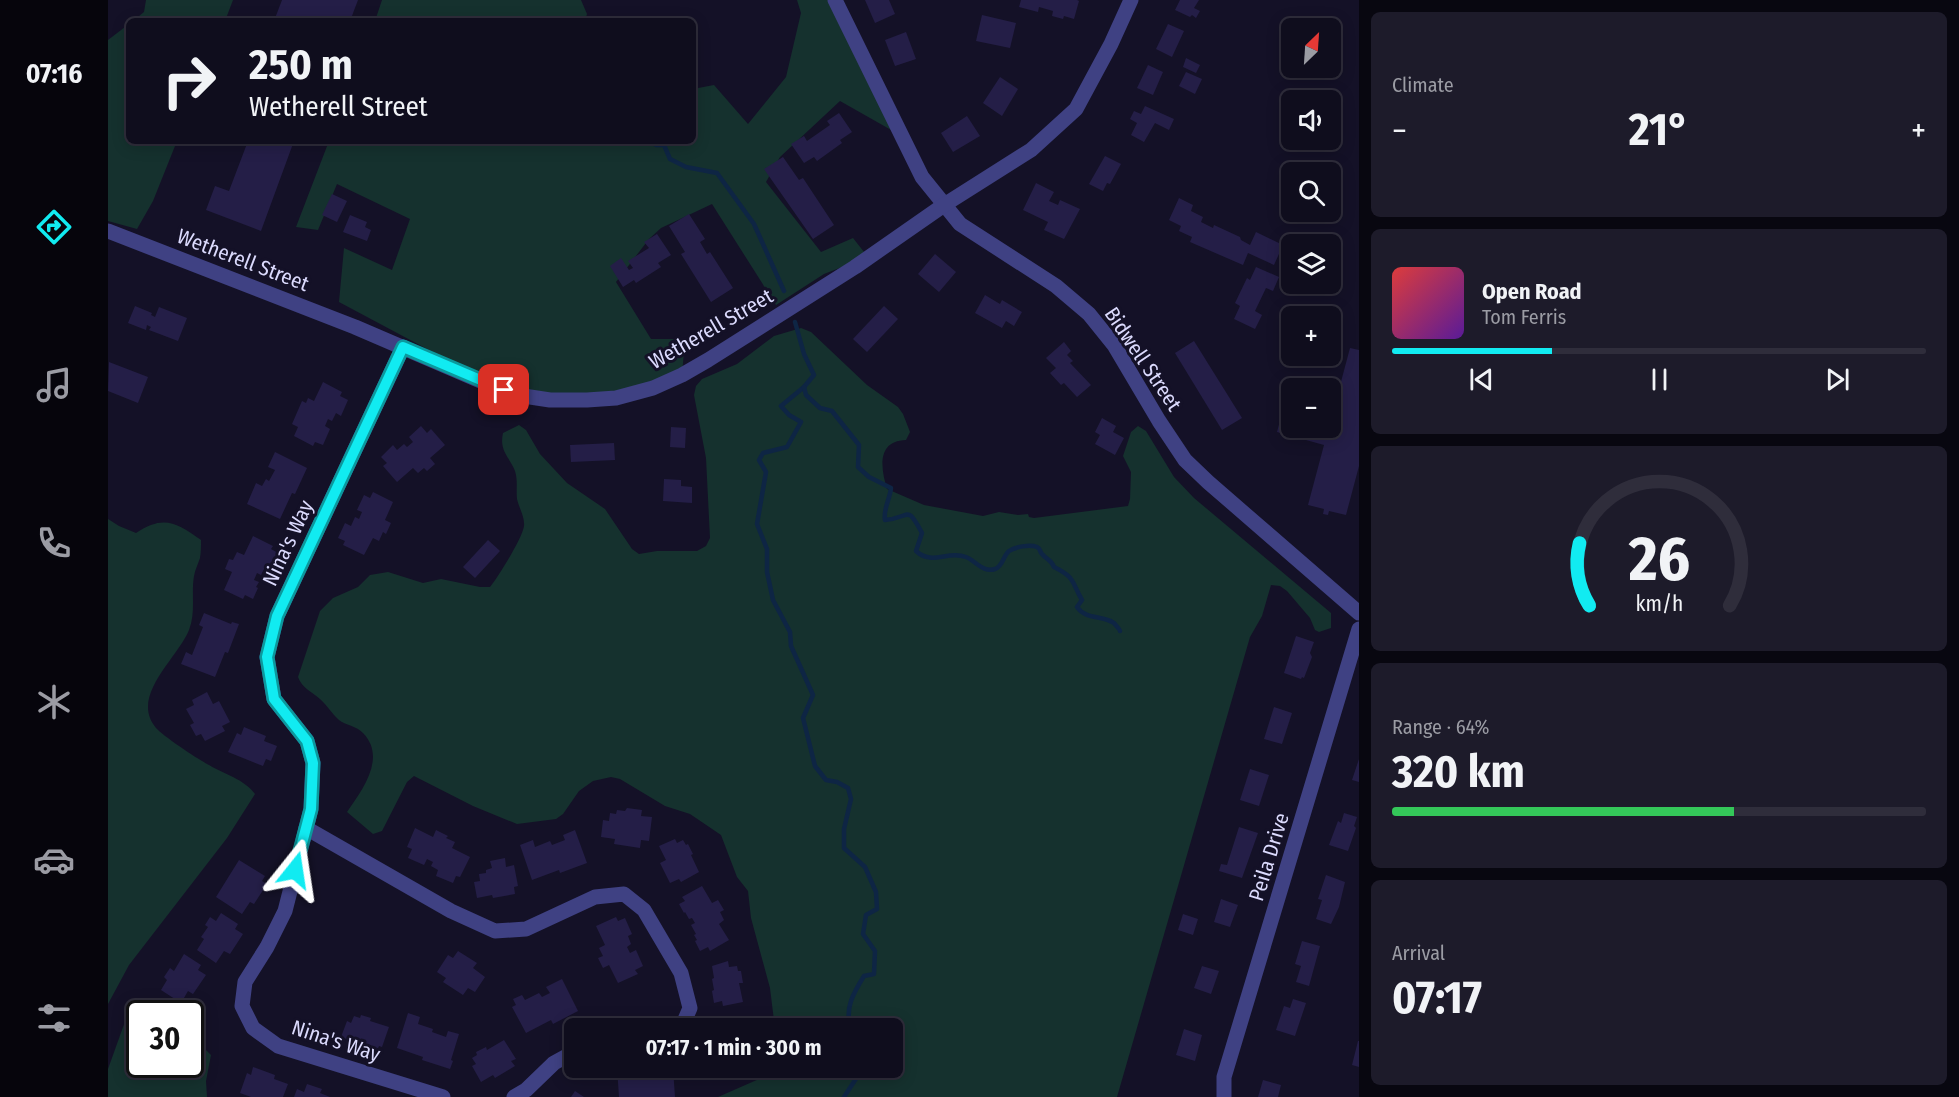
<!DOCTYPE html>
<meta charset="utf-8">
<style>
:root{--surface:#0f0d1d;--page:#1d1b2a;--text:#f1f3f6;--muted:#9b9ca4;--line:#2f2d3b;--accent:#11ebf1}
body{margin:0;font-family:"Fira Sans Condensed",sans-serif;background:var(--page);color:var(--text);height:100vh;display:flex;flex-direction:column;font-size:22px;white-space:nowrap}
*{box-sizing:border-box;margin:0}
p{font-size:20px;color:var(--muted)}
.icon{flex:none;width:33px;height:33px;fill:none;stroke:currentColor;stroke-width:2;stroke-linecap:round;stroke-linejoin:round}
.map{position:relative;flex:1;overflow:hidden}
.sheet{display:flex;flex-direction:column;gap:12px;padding:12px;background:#080710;width:600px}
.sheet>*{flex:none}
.hud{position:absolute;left:18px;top:18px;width:570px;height:126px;border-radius:9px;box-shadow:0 3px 15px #0003,0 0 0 2px var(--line);background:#0f0d1d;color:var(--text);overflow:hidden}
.needle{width:39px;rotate:25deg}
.fabs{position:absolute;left:1173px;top:18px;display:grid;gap:12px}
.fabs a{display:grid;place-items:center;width:60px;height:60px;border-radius:9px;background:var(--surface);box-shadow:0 3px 15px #0003,0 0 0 2px var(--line);font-size:30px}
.speed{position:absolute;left:18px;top:1000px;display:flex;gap:12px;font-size:30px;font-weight:700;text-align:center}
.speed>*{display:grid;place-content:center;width:78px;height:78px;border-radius:50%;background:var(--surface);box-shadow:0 3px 15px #0003,0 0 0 2px var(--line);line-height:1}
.speed .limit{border:3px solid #111;border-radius:9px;background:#fff;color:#111}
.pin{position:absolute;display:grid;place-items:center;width:51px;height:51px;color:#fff;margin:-26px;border-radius:12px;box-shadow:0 3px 9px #0006}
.me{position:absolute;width:66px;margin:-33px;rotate:15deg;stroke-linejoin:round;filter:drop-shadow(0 0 4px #0008)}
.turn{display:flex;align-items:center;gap:21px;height:126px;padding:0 24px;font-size:27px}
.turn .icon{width:78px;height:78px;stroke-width:2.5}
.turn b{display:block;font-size:42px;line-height:51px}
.big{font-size:45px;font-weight:700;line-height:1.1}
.sheet .card{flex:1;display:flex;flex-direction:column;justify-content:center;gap:9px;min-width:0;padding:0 21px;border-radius:9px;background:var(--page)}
.sheet .dial{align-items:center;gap:0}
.dial svg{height:156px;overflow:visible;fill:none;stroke:var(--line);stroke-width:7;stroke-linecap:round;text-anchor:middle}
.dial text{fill:var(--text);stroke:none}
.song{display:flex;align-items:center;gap:18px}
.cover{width:72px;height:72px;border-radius:9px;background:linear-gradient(135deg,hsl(0 70% 55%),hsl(270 70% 35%))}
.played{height:6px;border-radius:3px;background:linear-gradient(90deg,var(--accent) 30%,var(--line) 30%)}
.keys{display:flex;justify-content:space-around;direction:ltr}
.heat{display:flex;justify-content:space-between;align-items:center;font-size:33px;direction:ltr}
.charge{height:9px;border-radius:4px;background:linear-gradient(90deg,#34c759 64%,var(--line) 0)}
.trip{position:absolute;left:456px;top:1018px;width:339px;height:60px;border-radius:9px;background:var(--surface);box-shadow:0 3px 15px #0003,0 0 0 2px var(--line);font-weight:700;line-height:60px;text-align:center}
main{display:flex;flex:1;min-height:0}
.tabs{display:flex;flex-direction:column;width:108px;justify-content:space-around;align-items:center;background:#06050c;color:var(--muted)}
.tabs .icon{width:42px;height:42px}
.tabs .current{color:var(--accent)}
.tabs b{font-size:27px;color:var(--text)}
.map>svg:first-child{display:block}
.green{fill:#15312e}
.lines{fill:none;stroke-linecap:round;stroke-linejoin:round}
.stream{stroke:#0e2544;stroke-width:4.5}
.building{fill:#241e47}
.minor{stroke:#3f4183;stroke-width:15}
.route-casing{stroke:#0b999d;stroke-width:15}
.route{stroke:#11ebf1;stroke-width:10}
.labels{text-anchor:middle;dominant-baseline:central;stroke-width:6;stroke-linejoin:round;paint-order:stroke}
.street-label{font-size:21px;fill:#dbdafd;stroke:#141127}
</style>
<main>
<nav class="tabs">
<b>07:16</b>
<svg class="icon current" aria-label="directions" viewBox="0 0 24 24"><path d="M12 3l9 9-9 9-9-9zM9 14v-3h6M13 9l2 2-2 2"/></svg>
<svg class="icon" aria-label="music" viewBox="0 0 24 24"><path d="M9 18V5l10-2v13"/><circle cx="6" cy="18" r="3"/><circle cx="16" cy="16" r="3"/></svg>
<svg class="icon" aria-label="phone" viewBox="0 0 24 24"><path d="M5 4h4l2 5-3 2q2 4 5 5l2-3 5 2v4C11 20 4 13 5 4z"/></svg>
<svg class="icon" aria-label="climate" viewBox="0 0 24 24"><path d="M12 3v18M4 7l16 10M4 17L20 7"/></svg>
<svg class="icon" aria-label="car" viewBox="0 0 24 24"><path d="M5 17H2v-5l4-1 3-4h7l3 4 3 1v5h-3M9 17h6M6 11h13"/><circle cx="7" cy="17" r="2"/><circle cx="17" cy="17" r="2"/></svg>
<svg class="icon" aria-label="filters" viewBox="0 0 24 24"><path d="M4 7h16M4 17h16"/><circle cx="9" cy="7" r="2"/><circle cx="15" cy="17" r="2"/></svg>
</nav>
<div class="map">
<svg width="1251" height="1097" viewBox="0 0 1251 1097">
<rect width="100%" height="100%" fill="#141127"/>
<g class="green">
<path d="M38,0H125L117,21H25L36,12Z"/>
<path d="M274,0H473L479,14L477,21H267Z"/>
<path d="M689,0H732L792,135L732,101L672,157L658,182L713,252L745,238L760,257L716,274L668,305L604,204L553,228L541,239L508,282L543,339H577L574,375L479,400L396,390L231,302L236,248L284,270L302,219L229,184L210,230L188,227L221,141H585V89L606,85L640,124L678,77L693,13Z"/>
<path d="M21,24V141H69L45,201L29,229L0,221V40Z"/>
<path d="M693,328L703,332L759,385L790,407L795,414L802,432L798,440C768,441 773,469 779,489L816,505L875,516L891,512L910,515L920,514L921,517L926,518L1020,506L1022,499L1023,472L1015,456L1023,432L1030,426L1038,431L1066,477L1086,498L1223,613V628L1211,632L1207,630L1202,618L1179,591L1172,586L1163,585L1154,616L1142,637L1009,1097H610L651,1079L662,1068H784V1029H667L662,988L643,918L640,891L629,877L613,835L582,814L557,806L512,779L503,777L485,781L471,791L455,814L448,819L409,824L365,806L306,776L299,782L274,831L265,834L239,812C254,790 279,758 255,733C249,726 237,725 231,720C224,714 219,705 212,699C203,691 194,688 190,677L212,611L225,598L250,587L262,575L280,572L315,583L333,579L372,587H382C389,579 415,537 416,526C417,517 411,508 409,499C408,490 410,480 407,471C401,456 391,451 395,433L411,425L418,430L432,454L459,483L497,509L524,549L531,554L549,551H589L598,546L602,538L598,458L586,395L588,386L594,379L629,364L666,336Z"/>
<path d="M0,519L11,526L28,533C55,515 68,522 93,540C93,546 93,552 92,558C90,564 87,570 86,576C83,594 88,612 81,630C70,658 21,696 48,728C55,736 91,760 101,765C116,774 136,779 147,794L119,838L21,965L0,1004Z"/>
<path d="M28,1013L31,1016L32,1065H82L83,1054L87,1050L97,1049L103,1055L98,1081L99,1097H0V1069L19,1016Z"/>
</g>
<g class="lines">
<g class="stream">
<path d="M542,141L548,145H556L562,159L578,167L609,173L646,224L676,291"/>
<path d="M687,322L696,354L706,375L696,387L673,406L681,415L693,422L679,447L655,453L651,460L658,472L649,524L659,549V572L665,600L682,632L683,646L705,695L695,718L707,766L718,780L729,782L740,788L743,799L736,829V848L757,867L768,892L769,909L758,915L755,934L767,951L766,974L756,976C746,992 735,1010 744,1029"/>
<path d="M696,387L698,395L712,408L724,411L751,445L750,467L761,477L783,488C782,499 775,509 777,520C803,518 798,503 814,533L808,551C824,566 840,550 858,557C868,561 875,573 887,569C895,566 895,556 901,551C907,547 922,544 929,547C933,549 931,551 934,554C939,560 943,559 946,567C968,578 963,581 974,600L969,607C978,620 994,615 1006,623C1006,623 1012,630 1012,631"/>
<path d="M736,1097L755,1068"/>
</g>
</g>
<g class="building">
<path d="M174,0H250L242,21H166Z"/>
<path d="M757,0H781L787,14L767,23Z"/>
<path d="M913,0H969L971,1L966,19L956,16L955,19L944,16L945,11L931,7L930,12L911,7Z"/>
<path d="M1072,0H1091L1086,8L1092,11L1088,18L1084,15L1082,17L1067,10Z"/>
<path d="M874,15L908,23L902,48L868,41Z"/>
<path d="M1060,24L1076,31L1064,57L1048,49Z"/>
<path d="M798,32L808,59L787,66L777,40Z"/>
<path d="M1078,58L1092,65L1088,73L1075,67Z"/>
<path d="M1040,65L1055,72L1045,95L1029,88Z"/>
<path d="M1078,72L1094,79L1087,94L1071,86Z"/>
<path d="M892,77L910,89L894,116L875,103Z"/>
<path d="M1037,106L1066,119L1061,130L1047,123L1036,142L1023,135L1029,123L1022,119L1026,111L1033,114Z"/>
<path d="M731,113L744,132L732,140L734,143L709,161L706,157L696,163L683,144L696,136L699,141L722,125L719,121Z"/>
<path d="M859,116L872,136L845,152L833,133Z"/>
<path d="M140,141H186L153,231L98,210L107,186L121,191Z"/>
<path d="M997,156L1013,164L1002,184L999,183L995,191L981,184Z"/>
<path d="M675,157L691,180L695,178L726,225L705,239L656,169Z"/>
<path d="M928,183L946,192L941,201L950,205L952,200L972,209L956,239L936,230L940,222L915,210Z"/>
<path d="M224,194L239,201L229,222L214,215Z"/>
<path d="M1071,198L1085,205L1083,211L1095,217L1093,222L1105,228L1106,225L1132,237L1133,240L1142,245L1148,232L1175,245L1166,265L1140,253L1135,265L1082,242L1084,237L1071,231L1073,226L1061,220Z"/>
<path d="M581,214L597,239L592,242L599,254L602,252L625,288L603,302L573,254L577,252L561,226Z"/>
<path d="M242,215L259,222L257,227L263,230L259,241L235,232Z"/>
<path d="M549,234L563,255L550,263L553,267L528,283L526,280L515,287L502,266L513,258L521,270L525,268L520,261L541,248L536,242Z"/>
<path d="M827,254L848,272L831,292L810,274Z"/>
<path d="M1148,267L1171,277L1165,291L1158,288L1147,311L1154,315L1147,329L1126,319L1132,306L1127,303L1139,278L1142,280Z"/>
<path d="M877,295L892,304L894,300L914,312L906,326L898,321L894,328L867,313Z"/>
<path d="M27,306L44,313L43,315L47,317L51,307L79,318L70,341L41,330L43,327L39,325L38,330L20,323Z"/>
<path d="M776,306L790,319L759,352L745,339Z"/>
<path d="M1086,341L1134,418L1114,430L1067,353Z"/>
<path d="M956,342L963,351L959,355L965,361L962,363L983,385L969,397L956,383L953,385L942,373L948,368L938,358Z"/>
<path d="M1242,348L1251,350V466L1238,515L1221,511L1220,515L1215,514L1216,509L1200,505L1216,445L1169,432L1176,405L1184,407V428H1222V407L1226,408Z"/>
<path d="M1,362L40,377L30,403L0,391Z"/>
<path d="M215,382L234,392L232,396L240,400L233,416L228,413L224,421L220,419L217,426L222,429L215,445L207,442L205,446L186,436L190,427L184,424L194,401L198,403L200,398L206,401Z"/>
<path d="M994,418L1008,426L1005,432L1016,438L1007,455L987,444L992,435L987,432Z"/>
<path d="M313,426L319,433L323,429L337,445L322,458L327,464L319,471L316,468L310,473L305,468L289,482L275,466L279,463L273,457L285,445L289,450L296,444L299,447L305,442L301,437Z"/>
<path d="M563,427L578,428L577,448L562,447Z"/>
<path d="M506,443L507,460L463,462L462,445Z"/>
<path d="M167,452L199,468L187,494L184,493L172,519L139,504L148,483L154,486L158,479L161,481L167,470L160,467Z"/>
<path d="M556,479L573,480V486L584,487V503L555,501Z"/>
<path d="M265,492L285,502L277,520L283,523L278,534L275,532L271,541L265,538L256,555L235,545L237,541L230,538L237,523L243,526L247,517L251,519L254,512L249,510L256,495L262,498Z"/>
<path d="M145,536L165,546L163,549L170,553L165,563L163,562L160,568L157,567L153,575L149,573L146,580L151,582L148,587L150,588L145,599L137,595L135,599L116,590L124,572L117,569L121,559L125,560L129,552L136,555Z"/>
<path d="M380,540L392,551L367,578L355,567Z"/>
<path d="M96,613L123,624L124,622L131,624L120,653L117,652L107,677L73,664L78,652L84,655L95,627L91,625Z"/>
<path d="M1188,636L1206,642L1202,653L1204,657L1196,678L1194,677L1193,679L1176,673Z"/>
<path d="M99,692L105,704L111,701L122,722L114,726L117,731L97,741L93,734L88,736L82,725L86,723L78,709L86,705L84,700Z"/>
<path d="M1166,707L1184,713L1174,744L1156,739Z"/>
<path d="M136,727L158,736L156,741L169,746L163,761L158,759L155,766L120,752L129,733L133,735Z"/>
<path d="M1251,759V782L1244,780Z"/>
<path d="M1142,769L1161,775L1151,806L1132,800Z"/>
<path d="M519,808L534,810L533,816L544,817L541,841L533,840L532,848L506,844L507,839L493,837L495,820L501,821L502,813L508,814L509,810L517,811Z"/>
<path d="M1236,813L1249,817L1246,826L1248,828L1240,851L1221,845L1230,821L1233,823Z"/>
<path d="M1131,827L1150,833L1134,878L1111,871L1113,864L1119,865Z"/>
<path d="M307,828L325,837L328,830L340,836L338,838L347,842L344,848L362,857L352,877L348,876L345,883L328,876L330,870L323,866L325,862L319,859L316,865L300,858L304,849L299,847Z"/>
<path d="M467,830L479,863L452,873L451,870L424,880L412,845L425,840L427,847L442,841L444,845L457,840L455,835Z"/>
<path d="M567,839L569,843L575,840L578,845L580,844L585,854L583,855L591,872L573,882L571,879L562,883L552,863L558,860L551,846Z"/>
<path d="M397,858L398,867L406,865L410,886L406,887L407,894L385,898L384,895L369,898L366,882L372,881L371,874L378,873V870L384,868L382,861Z"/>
<path d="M131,860L157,876L154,881L159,884L146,904L142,902L134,914L108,897Z"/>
<path d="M1218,875L1237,882L1231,907L1223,924L1208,919L1214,900L1210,899Z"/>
<path d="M594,886L604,903L610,900L616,910L612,912L616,920L611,924L621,940L602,951L600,947L592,951L587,941L589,940L586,935L588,934L583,925L587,923L584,918L581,919L577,912L576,913L571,904L577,901L574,897Z"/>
<path d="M1113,899L1130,905L1122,927L1106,922Z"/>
<path d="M113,913L130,924L127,929L135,934L122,954L116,951L108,963L89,950L96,939L93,937L100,927L97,925L102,917L108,921Z"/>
<path d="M1075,914L1090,919L1085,935L1070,930Z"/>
<path d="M508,917L510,921L517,918L524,934L520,936L523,944L519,947L522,953L528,950L535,966L527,970L530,974L510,983L501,965L495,968L490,958L495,956L491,948L497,945L488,926Z"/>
<path d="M1194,941L1212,946L1201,986L1188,982L1193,966L1187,964Z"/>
<path d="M350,951L369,963L365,968L377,977L367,992L360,988L355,995L335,982L338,978L329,972L340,955L345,958Z"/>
<path d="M76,954L93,965L90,970L98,975L85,994L80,991L73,1003L53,990L59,980L56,977L62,968L66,971Z"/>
<path d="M620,961L621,967L629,966L630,971H633L635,983H631L635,1002L615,1006L614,1001L606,1003L604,991L606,990L604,979L606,978L604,966Z"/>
<path d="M1094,966L1111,971L1103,994L1086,988Z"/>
<path d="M454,979L470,1011L445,1024L443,1020L418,1033L404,1007L408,1005L405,999L414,995L417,1000L431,993L434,997L442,993L438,987Z"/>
<path d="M1185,999L1198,1003L1187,1036L1168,1030L1176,1006L1182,1008Z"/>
<path d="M300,1013L312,1017L310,1024L325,1029L324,1032L338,1037L340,1031L351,1034L343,1060L345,1061L342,1069L314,1060L315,1057L289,1048Z"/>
<path d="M253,1015L263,1018L262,1021L281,1027L274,1047L271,1046L268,1054L246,1046L247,1042L233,1037L239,1021L243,1023L246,1016L252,1018Z"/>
<path d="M623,1018L638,1029H614Z"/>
<path d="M1076,1029L1094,1035L1087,1061L1068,1055Z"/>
<path d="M396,1040L408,1059L403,1061L407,1066L387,1078L385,1075L373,1082L364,1066L368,1064L364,1058L369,1055L368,1052L378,1047L379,1050Z"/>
<path d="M1250,1041H1251V1067L1244,1065Z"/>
<path d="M145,1067L167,1075L166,1079L180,1084L175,1097H143L132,1093L139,1073L143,1075Z"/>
<path d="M509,1068H537L538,1070L565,1068L567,1097H511Z"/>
<path d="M598,1068H620L623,1071L617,1080Z"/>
<path d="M1155,1080L1173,1085L1170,1097H1150Z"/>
<path d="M199,1084L214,1089L212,1093L222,1097H186L189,1089L196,1092Z"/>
<path d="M467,1091L476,1097H463Z"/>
</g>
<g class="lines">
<g class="minor">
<path d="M727,0L814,177L852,224L948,286L981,314L1006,345L1051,421L1077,460L1100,482L1251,613"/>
<path d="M0,231L247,327L382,385L409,395L442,400H479L508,398L545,388L574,375L600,360L747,267L836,205L923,150L968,109L1003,44L1023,0"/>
<path d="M295,347L169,616L159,657L166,699L199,741L205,763L203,809L177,911L159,947L137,982L134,1006L145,1028L170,1046L335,1097"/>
<path d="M198,828L343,911L387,931L418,929L487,897L516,894L536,910L573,973L582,1008L573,1029"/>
<path d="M406,1097L418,1090L446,1063L466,1052"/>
<path d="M1116,1097V1077L1251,629"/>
</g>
</g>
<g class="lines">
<defs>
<path id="route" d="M187,870L203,809L205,763L199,741L166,699L159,657L169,616L295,347L396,390"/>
</defs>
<use href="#route" class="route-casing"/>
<use href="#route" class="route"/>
</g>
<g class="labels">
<g class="street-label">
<text transform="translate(135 260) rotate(21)">Wetherell Street</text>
<text transform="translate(603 329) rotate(-30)">Wetherell Street</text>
<text transform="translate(1035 359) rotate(56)">Bidwell Street</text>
<text transform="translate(180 543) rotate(-65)">Nina's Way</text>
<text transform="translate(1161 857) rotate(-73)">Peila Drive</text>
<text transform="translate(228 1041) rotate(18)">Nina's Way</text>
</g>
</g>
</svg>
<div class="fabs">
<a><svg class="needle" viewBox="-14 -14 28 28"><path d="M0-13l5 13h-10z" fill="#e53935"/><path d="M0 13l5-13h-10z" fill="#9b9ca4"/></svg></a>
<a><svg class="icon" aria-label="sound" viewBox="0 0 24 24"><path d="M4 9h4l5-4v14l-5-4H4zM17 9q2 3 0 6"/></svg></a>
<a><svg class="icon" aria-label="search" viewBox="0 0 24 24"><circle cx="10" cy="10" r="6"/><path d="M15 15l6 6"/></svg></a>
<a><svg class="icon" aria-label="layers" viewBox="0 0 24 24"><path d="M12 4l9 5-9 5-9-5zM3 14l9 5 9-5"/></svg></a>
<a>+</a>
<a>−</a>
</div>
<div class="speed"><div class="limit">30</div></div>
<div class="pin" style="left:396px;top:390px;background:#d93025"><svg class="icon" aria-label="arrive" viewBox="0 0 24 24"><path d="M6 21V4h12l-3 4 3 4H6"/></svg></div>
<svg class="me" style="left:187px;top:870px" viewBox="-20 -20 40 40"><path d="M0-17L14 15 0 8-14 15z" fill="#11ebf1" stroke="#fff" stroke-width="4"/></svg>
<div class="trip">07:17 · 1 min · 300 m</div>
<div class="hud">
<div class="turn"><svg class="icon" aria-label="right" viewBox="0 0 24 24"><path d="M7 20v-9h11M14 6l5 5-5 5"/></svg><div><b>250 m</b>Wetherell Street</div></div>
</div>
</div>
<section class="sheet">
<div class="card"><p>Climate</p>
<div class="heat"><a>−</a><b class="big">21°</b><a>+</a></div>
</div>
<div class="card">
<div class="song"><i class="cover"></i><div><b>Open Road</b><p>Tom Ferris</p></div></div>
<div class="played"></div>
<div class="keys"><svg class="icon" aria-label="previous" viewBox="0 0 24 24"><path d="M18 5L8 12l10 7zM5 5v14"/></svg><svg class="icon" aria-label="pause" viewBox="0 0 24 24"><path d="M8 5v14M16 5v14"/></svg><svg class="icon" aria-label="next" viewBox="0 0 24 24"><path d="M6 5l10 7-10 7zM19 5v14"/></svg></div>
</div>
<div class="card dial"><svg viewBox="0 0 100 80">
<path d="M14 69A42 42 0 1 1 86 69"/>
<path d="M14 69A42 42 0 0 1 9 37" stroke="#11ebf1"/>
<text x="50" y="56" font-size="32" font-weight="700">26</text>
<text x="50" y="72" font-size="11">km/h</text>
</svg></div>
<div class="card"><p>Range · 64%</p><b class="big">320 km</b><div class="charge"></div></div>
<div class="card"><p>Arrival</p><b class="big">07:17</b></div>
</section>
</main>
